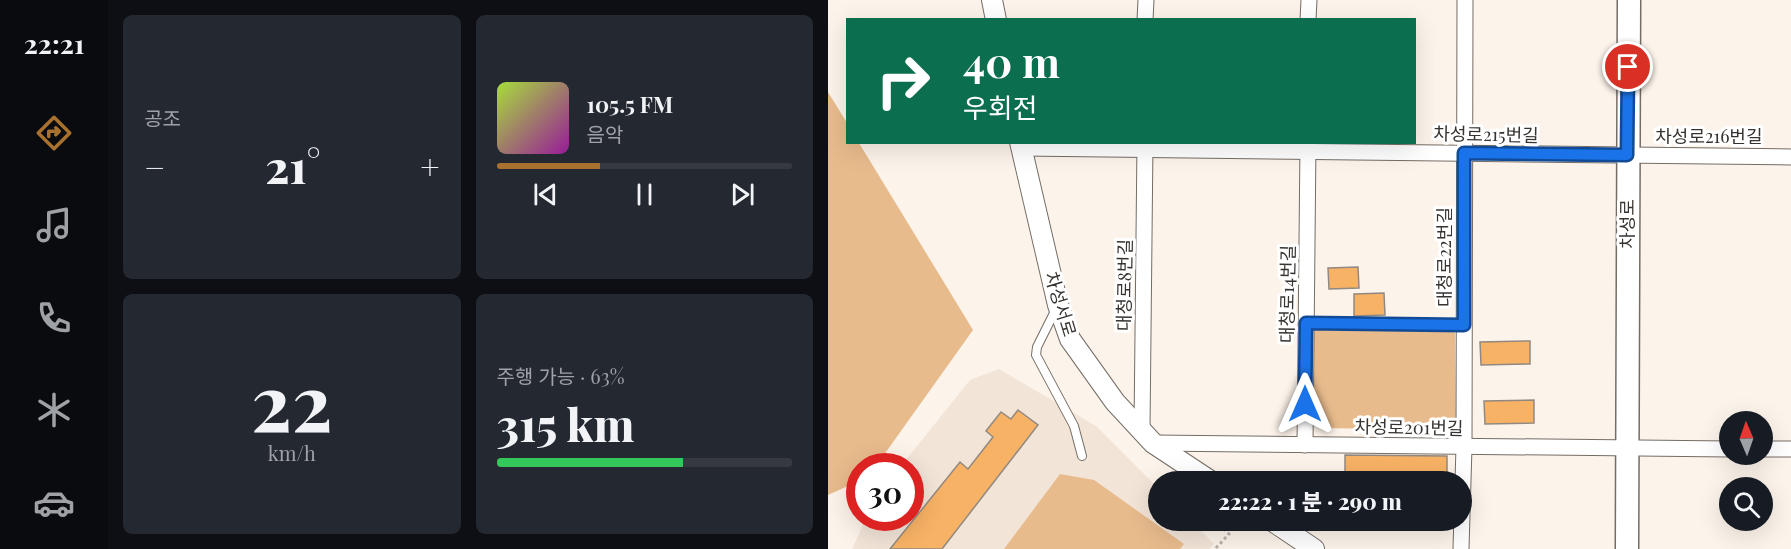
<!DOCTYPE html>
<html lang="ko">
<meta charset="utf-8">
<style>
:root{--surface:#171b24;--page:#242831;--text:#f1f3f6;--muted:#9ea1a6;--line:#363941;--accent:#a9712e}
body{margin:0;font-family:"Playfair Display","Noto Sans KR",serif;background:var(--page);color:var(--text);height:100vh;display:flex;flex-direction:column;font-size:22px;white-space:nowrap}
*{box-sizing:border-box;margin:0}
p{font-size:20px;color:var(--muted)}
.icon{flex:none;width:33px;height:33px;fill:none;stroke:currentColor;stroke-width:2;stroke-linecap:round;stroke-linejoin:round}
.map{position:relative;flex:1;overflow:hidden}
.drawer{display:flex;flex-direction:column;gap:15px;padding:15px;background:#0d0f14;width:720px}
.drawer>*{flex:none}
.banner{position:absolute;left:18px;top:18px;width:570px;height:126px;border-radius:0px;box-shadow:0 6px 24px #0002;background:#0b6e4f;color:#fff;overflow:hidden}
.needle{width:39px;rotate:358deg}
.buttons{position:absolute;left:891px;top:411px;display:grid;gap:12px}
.buttons a{display:grid;place-items:center;width:54px;height:54px;border-radius:50%;background:var(--surface);box-shadow:0 6px 24px #0002;font-size:30px}
.speed{position:absolute;left:18px;top:453px;display:flex;gap:12px;font-size:30px;font-weight:700;text-align:center}
.speed>*{display:grid;place-content:center;width:78px;height:78px;border-radius:50%;background:var(--surface);box-shadow:0 6px 24px #0002;line-height:1}
.speed .limit{border:9px solid #d22;background:#fff;color:#111}
.pin{position:absolute;display:grid;place-items:center;width:51px;height:51px;color:#fff;margin:-26px;border:3px solid #fff;border-radius:50%;box-shadow:0 2px 6px #0007}
.me{position:absolute;width:66px;margin:-33px;rotate:0deg;stroke-linejoin:round;filter:drop-shadow(0 0 4px #0008)}
.turn{display:flex;align-items:center;gap:21px;height:126px;padding:0 18px;font-size:27px}
.turn .icon{width:78px;height:78px;stroke-width:2.5}
.turn b{display:block;font-size:42px;line-height:51px}
.big{font-size:45px;font-weight:800;line-height:1.1}
.drawer .card{flex:1;display:flex;flex-direction:column;justify-content:center;gap:9px;min-width:0;padding:0 21px;border-radius:9px;background:var(--page)}
.drawer .dial{align-items:center;gap:0}
.dial b{font-size:78px;line-height:1}
.song{display:flex;align-items:center;gap:18px}
.cover{width:72px;height:72px;border-radius:9px;background:linear-gradient(135deg,hsl(80 70% 55%),hsl(300 70% 35%))}
.played{height:6px;border-radius:3px;background:linear-gradient(90deg,var(--accent) 35%,var(--line) 35%)}
.keys{display:flex;justify-content:space-around;direction:ltr}
.heat{display:flex;justify-content:space-between;align-items:center;font-size:33px;direction:ltr}
.charge{height:9px;border-radius:4px;background:linear-gradient(90deg,#34c759 63%,var(--line) 0)}
.drawer .tiles{flex:1;display:grid;gap:15px;grid-template-columns:repeat(2,1fr)}
.trip{position:absolute;left:320px;top:471px;width:324px;height:60px;border-radius:30px;background:var(--surface);box-shadow:0 6px 24px #0002;font-weight:800;line-height:60px;text-align:center}
main{display:flex;flex:1;min-height:0}
.tab-bar{display:flex;flex-direction:column;width:108px;justify-content:space-around;align-items:center;background:#090b0e;color:var(--muted)}
.tab-bar .icon{width:42px;height:42px}
.tab-bar .current{color:var(--accent)}
.tab-bar b{font-size:27px;color:var(--text)}
.map>svg:first-child{display:block}
.built{fill:#f2e4d7}
.green{fill:#e8bb8c}
.building{fill:#f7b265;stroke:#918981;stroke-width:1.5}
.lines{fill:none;stroke-linecap:round;stroke-linejoin:round}
.service-casing{stroke:#746d66;stroke-width:10}
.minor-casing{stroke:#746d66;stroke-width:17}
.tertiary-casing{stroke:#746d66;stroke-width:22}
.secondary-casing{stroke:#746d66;stroke-width:25}
.path{stroke:#b8b2ab;stroke-width:3;stroke-dasharray:3 3;stroke-linecap:butt}
.service{stroke:#fff;stroke-width:8}
.minor{stroke:#fff;stroke-width:15}
.tertiary{stroke:#fff;stroke-width:20}
.secondary{stroke:#fff;stroke-width:22}
.route-casing{stroke:#114b97;stroke-width:15}
.route{stroke:#1a73e8;stroke-width:10}
.labels{text-anchor:middle;dominant-baseline:central;stroke-width:6;stroke-linejoin:round;paint-order:stroke}
.street-label{font-size:18px;fill:#363330;stroke:#fff}
</style>
<main>
<nav class="tab-bar">
<b>22:21</b>
<svg class="icon current" aria-label="directions" viewBox="0 0 24 24"><path d="M12 3l9 9-9 9-9-9zM9 14v-3h6M13 9l2 2-2 2"/></svg>
<svg class="icon" aria-label="music" viewBox="0 0 24 24"><path d="M9 18V5l10-2v13"/><circle cx="6" cy="18" r="3"/><circle cx="16" cy="16" r="3"/></svg>
<svg class="icon" aria-label="phone" viewBox="0 0 24 24"><path d="M5 4h4l2 5-3 2q2 4 5 5l2-3 5 2v4C11 20 4 13 5 4z"/></svg>
<svg class="icon" aria-label="climate" viewBox="0 0 24 24"><path d="M12 3v18M4 7l16 10M4 17L20 7"/></svg>
<svg class="icon" aria-label="car" viewBox="0 0 24 24"><path d="M5 17H2v-5l4-1 3-4h7l3 4 3 1v5h-3M9 17h6M6 11h13"/><circle cx="7" cy="17" r="2"/><circle cx="17" cy="17" r="2"/></svg>
</nav>
<section class="drawer">
<div class="tiles">
<div class="card"><p>공조</p>
<div class="heat"><a>−</a><b class="big">21°</b><a>+</a></div>
</div>
<div class="card">
<div class="song"><i class="cover"></i><div><b>105.5 FM</b><p>음악</p></div></div>
<div class="played"></div>
<div class="keys"><svg class="icon" aria-label="previous" viewBox="0 0 24 24"><path d="M18 5L8 12l10 7zM5 5v14"/></svg><svg class="icon" aria-label="pause" viewBox="0 0 24 24"><path d="M8 5v14M16 5v14"/></svg><svg class="icon" aria-label="next" viewBox="0 0 24 24"><path d="M6 5l10 7-10 7zM19 5v14"/></svg></div>
</div>
<div class="card dial"><b>22</b><p>km/h</p></div>
<div class="card"><p>주행 가능 · 63%</p><b class="big">315 km</b><div class="charge"></div></div>
</div>
</section>
<div class="map">
<svg width="963" height="549" viewBox="0 0 963 549">
<rect width="100%" height="100%" fill="#fcf3ea"/>
<path class="built" d="M171,369L268,426L330,488V520L363,521L386,544L381,549H24L38,518H82V466H73L142,380Z"/>
<g class="green">
<path d="M0,92L19,123L20,142L31,143L145,330L48,466H32L31,481L0,495Z"/>
<path d="M496,325L619,327L627,333L628,423L620,430L494,428L485,417L486,332Z"/>
<path d="M232,474L266,480L356,544L352,549H176Z"/>
</g>
<g class="building">
<path d="M530,267L531,288L501,289L500,268Z"/>
<path d="M556,293L557,315L526,316V294Z"/>
<path d="M702,341V364L653,365L652,342Z"/>
<path d="M706,400V423L657,424L656,401Z"/>
<path d="M190,410L210,425L114,549H62L132,462L140,469L165,437L158,431L173,412L183,419Z"/>
<path d="M517,455L619,456V479L577,480L576,473L517,474Z"/>
</g>
<g class="lines">
<defs>
<g id="service">
<path d="M228,309L209,347L208,355L246,426L254,456"/>
<path d="M478,323L636,325"/>
</g>
<g id="minor">
<path d="M317,20L318,0"/>
<path d="M480,20L481,0"/>
<path d="M194,148L963,157"/>
<path d="M314,429L317,142"/>
<path d="M325,443L902,449"/>
<path d="M477,445L480,142"/>
<path d="M934,449H963"/>
<path d="M633,549L636,447L637,0"/>
</g>
<g id="tertiary">
<path d="M164,0L168,20"/>
<path d="M192,142L230,305L242,339L287,402L325,443L384,482"/>
<path d="M443,520L486,549"/>
</g>
<path id="secondary" d="M799,549L801,0"/>
</defs>
<use href="#service" class="service-casing"/>
<use href="#minor" class="minor-casing"/>
<use href="#tertiary" class="tertiary-casing"/>
<use href="#secondary" class="secondary-casing"/>
<path class="path" d="M387,520L401,534L387,549"/>
<use href="#service" class="service"/>
<use href="#minor" class="minor"/>
<use href="#tertiary" class="tertiary"/>
<use href="#secondary" class="secondary"/>
</g>
<g class="lines">
<defs>
<path id="route" d="M477,404L478,323L636,325V153L799,155L800,67"/>
</defs>
<use href="#route" class="route-casing"/>
<use href="#route" class="route"/>
</g>
<g class="labels">
<g class="street-label">
<text transform="translate(658 134) rotate(1)">차성로215번길</text>
<text x="881" y="136">차성로216번길</text>
<text transform="translate(799 224) rotate(-90)">차성로</text>
<text transform="translate(616 257) rotate(-90)">대청로22번길</text>
<text transform="translate(296 285) rotate(-89)">대청로8번길</text>
<text transform="translate(459 294) rotate(-89)">대청로14번길</text>
<text transform="translate(233 304) rotate(73)">차성서로</text>
<text transform="translate(581 427) rotate(1)">차성로201번길</text>
</g>
</g>
</svg>
<div class="buttons">
<a><svg class="needle" viewBox="-14 -14 28 28"><path d="M0-13l5 13h-10z" fill="#e53935"/><path d="M0 13l5-13h-10z" fill="#9ea1a6"/></svg></a>
<a><svg class="icon" aria-label="search" viewBox="0 0 24 24"><circle cx="10" cy="10" r="6"/><path d="M15 15l6 6"/></svg></a>
</div>
<div class="speed"><div class="limit">30</div></div>
<div class="pin" style="left:800px;top:67px;background:#d93025"><svg class="icon" aria-label="arrive" viewBox="0 0 24 24"><path d="M6 21V4h12l-3 4 3 4H6"/></svg></div>
<svg class="me" style="left:477px;top:404px" viewBox="-20 -20 40 40"><path d="M0-17L14 15 0 8-14 15z" fill="#1a73e8" stroke="#fff" stroke-width="4"/></svg>
<div class="trip">22:22 · 1 분 · 290 m</div>
<div class="banner">
<div class="turn"><svg class="icon" aria-label="right" viewBox="0 0 24 24"><path d="M7 20v-9h11M14 6l5 5-5 5"/></svg><div><b>40 m</b>우회전</div></div>
</div>
</div>
</main>
